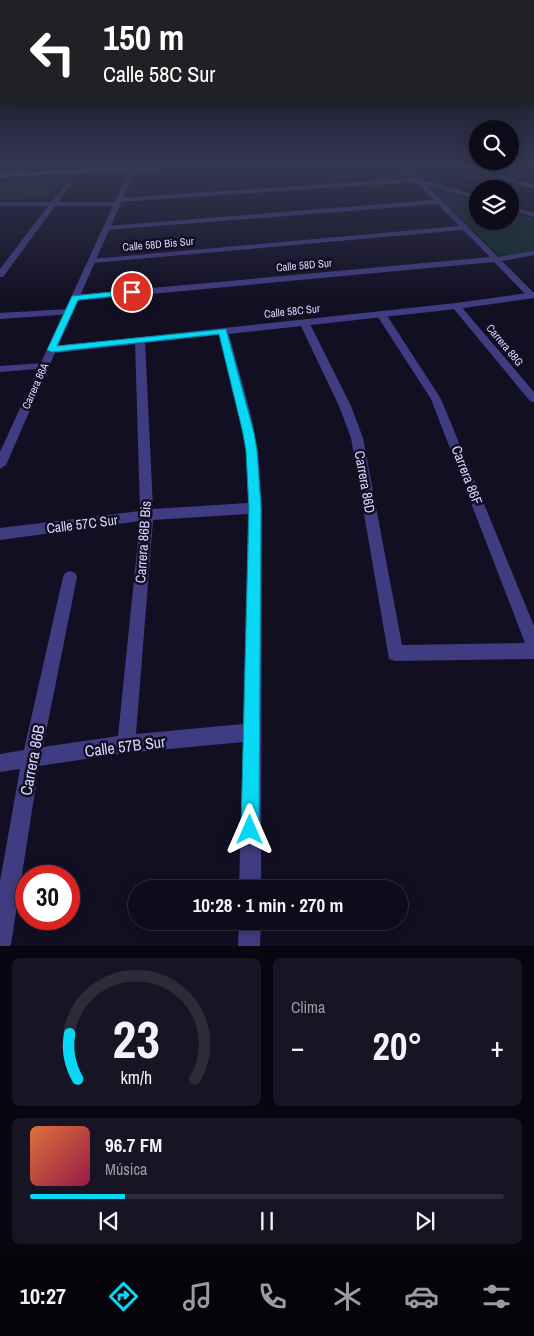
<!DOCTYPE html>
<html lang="es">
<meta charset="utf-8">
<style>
:root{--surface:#0e0b1a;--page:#171423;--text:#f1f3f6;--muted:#9b9ba2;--line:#2e2b39;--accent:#08d8f4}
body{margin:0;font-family:"Archivo Narrow",sans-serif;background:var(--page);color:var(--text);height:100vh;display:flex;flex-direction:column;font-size:19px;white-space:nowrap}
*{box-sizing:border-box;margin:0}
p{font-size:16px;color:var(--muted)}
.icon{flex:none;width:28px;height:28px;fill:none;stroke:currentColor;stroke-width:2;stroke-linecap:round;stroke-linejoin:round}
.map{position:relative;height:946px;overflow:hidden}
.sheet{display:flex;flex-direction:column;gap:12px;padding:12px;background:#08060e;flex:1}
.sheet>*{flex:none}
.top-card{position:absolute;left:0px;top:0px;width:535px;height:105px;box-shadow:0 2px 12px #0003,0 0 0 1px var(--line);background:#202124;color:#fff;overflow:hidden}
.buttons{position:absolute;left:469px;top:120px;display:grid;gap:10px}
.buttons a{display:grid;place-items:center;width:50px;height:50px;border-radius:50%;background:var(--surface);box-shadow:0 2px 12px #0003,0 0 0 1px var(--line);font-size:25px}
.speed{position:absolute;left:15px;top:865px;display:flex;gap:10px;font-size:25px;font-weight:700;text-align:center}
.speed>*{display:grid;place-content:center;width:65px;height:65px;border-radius:50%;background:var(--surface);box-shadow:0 2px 12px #0003,0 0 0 1px var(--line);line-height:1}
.speed .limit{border:8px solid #d22;background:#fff;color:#111}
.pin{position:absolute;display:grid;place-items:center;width:42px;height:42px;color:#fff;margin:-21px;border:2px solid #fff;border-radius:50%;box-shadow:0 1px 5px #0007}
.me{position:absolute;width:55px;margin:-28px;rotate:0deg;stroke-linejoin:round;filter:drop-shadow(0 0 4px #0008)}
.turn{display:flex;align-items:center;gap:18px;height:105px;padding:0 20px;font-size:22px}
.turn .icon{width:65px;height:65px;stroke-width:2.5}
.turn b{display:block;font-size:35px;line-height:42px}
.big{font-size:38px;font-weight:700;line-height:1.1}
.sheet .card{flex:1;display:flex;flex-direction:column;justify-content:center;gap:8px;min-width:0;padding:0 18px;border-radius:8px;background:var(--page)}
.sheet .dial{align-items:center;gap:0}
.dial svg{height:130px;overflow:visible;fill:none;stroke:var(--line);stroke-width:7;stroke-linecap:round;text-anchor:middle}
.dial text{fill:var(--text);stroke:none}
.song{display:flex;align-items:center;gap:15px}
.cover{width:60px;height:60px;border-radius:8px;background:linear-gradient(135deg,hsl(20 70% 55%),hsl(340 70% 35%))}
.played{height:5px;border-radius:2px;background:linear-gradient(90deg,var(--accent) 20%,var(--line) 20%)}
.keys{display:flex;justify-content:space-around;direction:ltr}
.heat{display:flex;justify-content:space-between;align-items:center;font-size:28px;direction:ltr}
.sheet .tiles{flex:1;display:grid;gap:12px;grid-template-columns:1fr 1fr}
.card:last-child{grid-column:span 2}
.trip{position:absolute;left:128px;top:880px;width:280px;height:50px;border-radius:25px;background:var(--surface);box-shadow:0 2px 12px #0003,0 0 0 1px var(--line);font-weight:700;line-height:50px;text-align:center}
.menu{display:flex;height:80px;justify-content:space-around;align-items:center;background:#06040a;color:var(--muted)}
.menu .icon{width:35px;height:35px}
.menu .active{color:var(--accent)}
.menu b{font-size:22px;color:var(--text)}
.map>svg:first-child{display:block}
.green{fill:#122d2d}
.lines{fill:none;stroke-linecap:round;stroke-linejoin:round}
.minor{fill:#403c81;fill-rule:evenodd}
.tertiary{fill:#403c81;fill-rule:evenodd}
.secondary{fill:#746dfa;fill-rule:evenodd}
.route{fill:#08d8f4;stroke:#058c9f}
.labels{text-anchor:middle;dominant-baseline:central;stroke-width:5;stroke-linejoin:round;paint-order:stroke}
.far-street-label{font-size:11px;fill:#d9d3fd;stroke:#130f23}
.street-label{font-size:14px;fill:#d9d3fd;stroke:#130f23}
.near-street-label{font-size:16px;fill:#d9d3fd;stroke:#130f23}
</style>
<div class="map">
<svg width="534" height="946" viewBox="0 0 534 946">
<rect width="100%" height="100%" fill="#130f23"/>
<g class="green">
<path d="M60,182L46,199L0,200V183Z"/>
<path d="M428,186L477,201L478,221H510V211L534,219V251L500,257Z"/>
</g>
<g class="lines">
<g class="minor">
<path d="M401,166H408L420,179L478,196V200L426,185L498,257L534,251V255L502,261L534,293V298H529L494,262L75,301L71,298L75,295L490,257L463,230L92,263L88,261L92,259L459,226L438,204L107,230L103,228L107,226L434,200L416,182L119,202L116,200L119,198L413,178Z"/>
<path d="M69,181L72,183L58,202H117L120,204L117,206H55L3,277H0V269L48,206H0V202H51Z"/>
<path d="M510,206L534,213V217L510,210Z"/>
<path d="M456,303L459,304L534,392V402L530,401L453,308L452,306Z"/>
<path d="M69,309L74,312L72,314L0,319V313Z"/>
<path d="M381,311L386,314L441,399L534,626V659L395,661L389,659L351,438L339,406L299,322L301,320H307L309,322L351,406L363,438L402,645L525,643L431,399L376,314Z"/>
<path d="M223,328L228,331L251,415L258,451L262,508L261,889H239L243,742L126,753L39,766L11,944L10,946H0V881L20,769L0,772V754L24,750L63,577L65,573L70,571L75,573L77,577L43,747L118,736L140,521L0,540V528L140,511L135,340L140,337L145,340L153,509L248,503L246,451L239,415L218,331ZM248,514L243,724L136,734L153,520Z"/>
<path d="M44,363L48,364V368L0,372V366Z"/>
<path d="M239,921H261L260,946H238Z"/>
</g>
<g class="tertiary">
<path d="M459,166H470L534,185V189Z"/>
<path d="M132,169L135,171L58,346L456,303L534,292V298L456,309L55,353L6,465L0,469V452L129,171Z"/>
</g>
<path class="secondary" d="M165,166H224L0,177V173Z"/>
</g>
<linearGradient id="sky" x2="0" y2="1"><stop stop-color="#0a0813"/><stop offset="0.56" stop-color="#333750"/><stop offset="1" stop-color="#333750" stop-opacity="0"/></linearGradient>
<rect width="534" height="299" fill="url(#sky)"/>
<path class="route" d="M132,290L135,291V294L78,300L57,346L226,329L254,433L257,451L261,508L259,830L257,836L250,839L244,836L241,830L249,508L246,451L243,433L219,334L52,352L47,350L72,296Z"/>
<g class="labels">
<g class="far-street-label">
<text transform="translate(158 244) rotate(-5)">Calle 58D Bis Sur</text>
<text transform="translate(304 265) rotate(-5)">Calle 58D Sur</text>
<text transform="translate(292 311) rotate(-6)">Calle 58C Sur</text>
<text transform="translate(505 345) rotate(50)">Carrera 88G</text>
<text transform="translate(35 386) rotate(-66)">Carrera 86A</text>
</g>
<g class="street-label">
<text transform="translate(467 475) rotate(69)">Carrera 86F</text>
<text transform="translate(365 482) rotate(80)">Carrera 86D</text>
<text transform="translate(82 524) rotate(-7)">Calle 57C Sur</text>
<text transform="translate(143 542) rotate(-86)">Carrera 86B Bis</text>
</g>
<g class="near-street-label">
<text transform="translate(125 746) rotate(-7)">Calle 57B Sur</text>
<text transform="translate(32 760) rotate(-79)">Carrera 86B</text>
</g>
</g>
</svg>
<div class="buttons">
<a><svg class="icon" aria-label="search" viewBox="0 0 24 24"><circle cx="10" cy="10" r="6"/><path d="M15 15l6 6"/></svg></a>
<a><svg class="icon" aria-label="layers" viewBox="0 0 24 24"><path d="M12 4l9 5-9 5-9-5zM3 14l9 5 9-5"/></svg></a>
</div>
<div class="speed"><div class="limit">30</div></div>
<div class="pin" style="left:132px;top:292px;background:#d93025"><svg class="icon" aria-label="arrive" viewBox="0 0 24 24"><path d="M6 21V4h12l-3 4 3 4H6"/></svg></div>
<svg class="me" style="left:250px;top:830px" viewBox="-20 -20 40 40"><path d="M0-17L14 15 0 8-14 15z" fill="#08d8f4" stroke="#fff" stroke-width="4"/></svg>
<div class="trip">10:28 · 1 min · 270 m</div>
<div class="top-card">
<div class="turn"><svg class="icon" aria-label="left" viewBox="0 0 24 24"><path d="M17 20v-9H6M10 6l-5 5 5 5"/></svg><div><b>150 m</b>Calle 58C Sur</div></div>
</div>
</div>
<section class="sheet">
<div class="tiles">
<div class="card dial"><svg viewBox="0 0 100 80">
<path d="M14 69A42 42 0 1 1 86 69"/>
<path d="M14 69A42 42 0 0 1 9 41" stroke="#08d8f4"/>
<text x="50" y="56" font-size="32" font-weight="700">23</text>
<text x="50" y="72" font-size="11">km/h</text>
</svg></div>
<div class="card"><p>Clima</p>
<div class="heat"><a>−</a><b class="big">20°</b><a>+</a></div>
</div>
<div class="card">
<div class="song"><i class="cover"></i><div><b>96.7 FM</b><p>Música</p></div></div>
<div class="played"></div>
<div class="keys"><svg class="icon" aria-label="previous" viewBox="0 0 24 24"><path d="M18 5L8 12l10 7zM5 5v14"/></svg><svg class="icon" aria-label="pause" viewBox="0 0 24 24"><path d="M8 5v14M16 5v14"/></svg><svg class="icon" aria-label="next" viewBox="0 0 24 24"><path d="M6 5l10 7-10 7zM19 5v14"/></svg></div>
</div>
</div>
</section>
<nav class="menu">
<b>10:27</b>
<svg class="icon active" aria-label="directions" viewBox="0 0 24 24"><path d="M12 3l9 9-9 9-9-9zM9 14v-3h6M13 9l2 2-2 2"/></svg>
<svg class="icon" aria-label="music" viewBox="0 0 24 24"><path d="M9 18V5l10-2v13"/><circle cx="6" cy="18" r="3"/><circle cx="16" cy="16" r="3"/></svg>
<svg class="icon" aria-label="phone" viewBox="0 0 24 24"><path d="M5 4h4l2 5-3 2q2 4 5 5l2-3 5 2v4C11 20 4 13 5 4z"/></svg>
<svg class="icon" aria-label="climate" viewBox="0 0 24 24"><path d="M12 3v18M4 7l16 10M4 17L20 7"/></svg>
<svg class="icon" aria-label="car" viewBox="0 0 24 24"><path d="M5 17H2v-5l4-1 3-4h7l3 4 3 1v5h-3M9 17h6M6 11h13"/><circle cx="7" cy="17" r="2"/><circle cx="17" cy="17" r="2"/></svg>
<svg class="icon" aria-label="filters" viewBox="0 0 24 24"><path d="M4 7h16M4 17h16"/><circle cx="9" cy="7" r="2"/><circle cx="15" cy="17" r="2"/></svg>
</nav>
